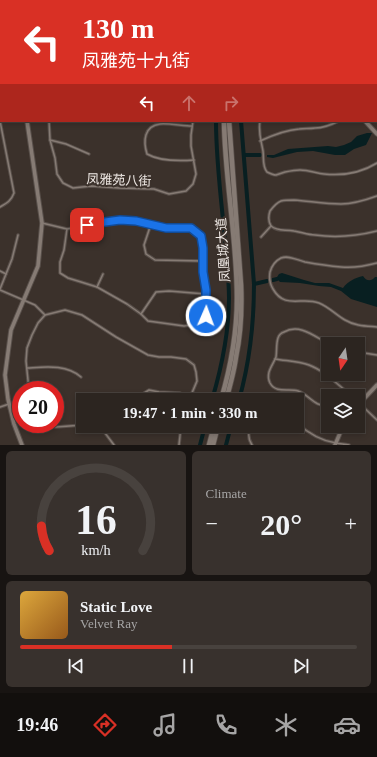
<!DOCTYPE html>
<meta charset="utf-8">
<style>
:root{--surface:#2c2520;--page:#38312d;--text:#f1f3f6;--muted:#a6a5a5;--line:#48423e;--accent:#d93025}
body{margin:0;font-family:"Times New Roman","Noto Sans SC",serif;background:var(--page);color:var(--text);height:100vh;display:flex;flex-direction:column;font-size:15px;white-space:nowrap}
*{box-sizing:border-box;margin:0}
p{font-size:13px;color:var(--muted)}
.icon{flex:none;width:22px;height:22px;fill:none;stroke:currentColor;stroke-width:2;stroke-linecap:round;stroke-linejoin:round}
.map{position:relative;height:445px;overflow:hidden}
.panel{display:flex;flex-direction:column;gap:6px;padding:6px;background:#181412;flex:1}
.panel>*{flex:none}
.top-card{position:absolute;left:0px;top:0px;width:377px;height:122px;box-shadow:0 2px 6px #0003,0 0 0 1px var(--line);background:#d93025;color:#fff;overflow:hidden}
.needle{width:26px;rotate:193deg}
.fabs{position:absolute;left:321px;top:337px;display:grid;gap:8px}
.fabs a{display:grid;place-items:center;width:44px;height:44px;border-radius:0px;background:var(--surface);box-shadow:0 2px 6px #0003,0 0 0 1px var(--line);font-size:20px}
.speed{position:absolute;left:12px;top:381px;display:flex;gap:8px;font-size:20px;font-weight:700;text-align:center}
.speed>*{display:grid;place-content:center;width:52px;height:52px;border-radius:50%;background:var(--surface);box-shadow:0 2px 6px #0003,0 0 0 1px var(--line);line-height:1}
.speed .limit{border:6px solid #d22;background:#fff;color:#111}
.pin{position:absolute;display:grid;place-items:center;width:34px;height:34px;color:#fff;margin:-17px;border-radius:8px;box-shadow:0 2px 6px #0006}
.me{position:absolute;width:44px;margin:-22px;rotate:2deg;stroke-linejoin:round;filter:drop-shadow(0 0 3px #0008)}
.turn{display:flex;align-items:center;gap:14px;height:84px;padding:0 16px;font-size:18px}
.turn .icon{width:52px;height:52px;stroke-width:2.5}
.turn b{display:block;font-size:28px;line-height:34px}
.lanes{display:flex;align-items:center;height:38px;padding:0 16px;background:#0003;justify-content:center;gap:20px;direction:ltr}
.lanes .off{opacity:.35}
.big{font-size:30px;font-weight:600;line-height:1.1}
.panel .tile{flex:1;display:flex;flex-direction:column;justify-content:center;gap:6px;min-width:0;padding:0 14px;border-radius:6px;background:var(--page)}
.panel .dial{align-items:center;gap:0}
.dial svg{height:104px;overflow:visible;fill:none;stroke:var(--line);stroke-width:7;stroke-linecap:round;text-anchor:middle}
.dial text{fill:var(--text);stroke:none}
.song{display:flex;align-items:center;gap:12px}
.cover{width:48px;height:48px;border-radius:6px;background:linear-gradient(135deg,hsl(40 70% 55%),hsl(30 70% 35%))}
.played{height:4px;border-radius:2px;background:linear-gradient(90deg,var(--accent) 45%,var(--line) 45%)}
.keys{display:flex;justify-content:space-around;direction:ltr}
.heat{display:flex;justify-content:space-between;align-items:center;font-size:22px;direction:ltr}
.panel .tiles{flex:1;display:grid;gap:6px;grid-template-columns:1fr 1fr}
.tile:last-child{grid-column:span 2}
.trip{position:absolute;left:76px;top:393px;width:228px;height:40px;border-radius:0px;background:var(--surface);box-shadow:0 2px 6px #0003,0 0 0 1px var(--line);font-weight:600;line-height:40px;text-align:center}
.dock{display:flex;height:64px;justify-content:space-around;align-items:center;background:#120f0d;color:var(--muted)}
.dock .icon{width:28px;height:28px}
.dock .selected{color:var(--accent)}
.dock b{font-size:18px;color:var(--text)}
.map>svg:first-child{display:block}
.water{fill:#081f21}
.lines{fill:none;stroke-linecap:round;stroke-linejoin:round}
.canal{stroke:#081f21;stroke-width:4}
.lane-casing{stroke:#584f4a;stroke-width:3.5}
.street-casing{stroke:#584f4a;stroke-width:5.5}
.secondary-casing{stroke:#584f4a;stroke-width:6}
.lane{stroke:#867b74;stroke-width:1.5}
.street{stroke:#867b74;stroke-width:3.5}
.secondary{stroke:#867b74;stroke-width:4.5}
.route-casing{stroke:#114b97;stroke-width:10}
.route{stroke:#1a73e8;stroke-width:7}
.labels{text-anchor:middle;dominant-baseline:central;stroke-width:4;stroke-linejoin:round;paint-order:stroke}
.street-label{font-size:13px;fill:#f0eae6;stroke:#3b312b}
</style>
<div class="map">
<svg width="377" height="445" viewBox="0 0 377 445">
<rect width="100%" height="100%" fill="#3b312b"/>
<g class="water">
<path d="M367,133H372L366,145L354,149L345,155H335L313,151L297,152L273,158L267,157V155H274L288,149L328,146L336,147L344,145L351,142L357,136Z"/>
<path d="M282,273L304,280L315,283H329L343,288C348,281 355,278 363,276C366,281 371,282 375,277H377V307L351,299L341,291L331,287L319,286L300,283L280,282L278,280L277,277L279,274Z"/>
</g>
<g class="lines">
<g class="canal">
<path d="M228,1V0"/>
<path d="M252,1L253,0"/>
<path d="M244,155H260"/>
<path d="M273,280L277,279"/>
<path d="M254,284L267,281"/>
<path d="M212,400C222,366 229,333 229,298C229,282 227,265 226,249C222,206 216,164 216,121"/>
<path d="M239,400C250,361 254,325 254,284L241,121"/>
<path d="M200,445L205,426"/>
<path d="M226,445L231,426"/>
</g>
<defs>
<g id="lane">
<path d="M27,1V0"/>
<path d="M80,1L81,0"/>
<path d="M204,1L205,0"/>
<path d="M344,1V0"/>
<path d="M0,34H1"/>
<path d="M376,67L377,66"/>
<path d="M0,73H1"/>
<path d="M0,121L14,193C11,201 7,203 0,207"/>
<path d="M49,121L50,140L55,158L57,174L63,183L73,188L91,186L119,188L154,189L169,194L186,191L193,184L196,174L191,146V135L193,121"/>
<path d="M260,121C258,132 261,140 263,151C264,158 262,166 267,172C269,173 273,175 276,175C279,174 282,173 285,172C290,171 295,170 300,170C308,170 316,173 324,174C343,176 361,173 377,163"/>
<path d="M192,126C184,126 167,123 160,124C144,126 143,141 147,154C159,161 180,161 194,160"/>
<path d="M50,140L66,144L89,154"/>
<path d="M260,141C273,135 285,130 299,129C304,128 309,129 315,128C323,128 331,125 339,121"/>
<path d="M42,223L67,229L105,222L120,220L136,221L166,228H191L201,236C203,248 202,259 203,270C204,285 209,299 206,314C205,318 201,321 199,324L184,326L148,321L141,314L127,304L97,287L81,282L68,278L60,273V262L64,250L67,229"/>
<path d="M151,224L144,245L146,254L155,260L202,261"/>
<path d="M271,226C268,221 268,217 270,211C273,207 276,203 281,201C285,200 290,200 294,200C309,201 325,204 341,204C353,204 366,200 377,196"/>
<path d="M261,237L271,226C278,232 285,229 294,231C301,232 308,235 315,235C336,238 357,236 377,231"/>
<path d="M377,263C366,266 352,268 341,267C329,266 316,264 305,262C297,260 289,255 281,258C275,261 272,265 270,272C269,278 270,284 273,289C285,310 302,296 319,303C329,307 336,315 345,320C355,326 366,326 377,327"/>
<path d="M0,271L6,274"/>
<path d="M97,287L103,274"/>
<path d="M0,289L12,259L18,235"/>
<path d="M0,290L35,305L45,315"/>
<path d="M141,314L156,292L169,291L205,294"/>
<path d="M358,352L377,355"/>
<path d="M275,359C286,361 298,361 309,365C325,371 338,385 352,396"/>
<path d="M27,368C45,367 66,364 81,377"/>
<path d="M29,390L26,361L27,348L32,335L38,323L45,315L65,310L82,315L116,337L148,355L159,357H171L186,359L194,365L196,372L197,381L189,400"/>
<path d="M341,396L345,391"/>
<path d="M138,400L141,395L149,390L159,392L180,393L190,398"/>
<path d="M358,402L377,420"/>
<path d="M328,406C313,406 311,396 298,391C289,388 276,394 270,383C265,373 273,365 276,357C277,351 276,344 278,338C279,335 281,333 284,332C300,323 315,337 329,344"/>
<path d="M0,407L9,404"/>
<path d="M297,423C308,433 322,441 336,443C341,444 345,444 349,445"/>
<path d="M45,424L56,427L83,425"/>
<path d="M92,426L99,427L105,433L114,445"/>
<path d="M149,426L166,428L180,431"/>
<path d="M251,426C248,432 248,439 252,445"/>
<path d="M179,445L181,426"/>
</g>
<g id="street">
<path d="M56,1L57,0"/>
<path d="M314,1L315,0"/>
<path d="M365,121L377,134"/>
<path d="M358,405L377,385"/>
<path d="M22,445L14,424L8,399L5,375L11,330L38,266L42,223L27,121"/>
<path d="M335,445L343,426"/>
</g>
<g id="secondary">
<path d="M235,1V0"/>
<path d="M240,1V0"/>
<path d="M221,400C231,366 237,333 237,298C237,239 225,180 224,121"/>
<path d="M226,400C230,386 234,372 236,357C241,333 242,309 241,285L229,121"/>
<path d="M209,445L214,426"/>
<path d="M213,445L218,426"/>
</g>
</defs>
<use href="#lane" class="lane-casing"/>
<use href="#street" class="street-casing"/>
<use href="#secondary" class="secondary-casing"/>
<use href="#lane" class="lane"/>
<use href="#street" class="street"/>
<use href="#secondary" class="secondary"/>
</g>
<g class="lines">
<defs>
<path id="route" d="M87,225L105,222L120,220L136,221L166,228H191L201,236L203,248V272L206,290V316"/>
</defs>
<use href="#route" class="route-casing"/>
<use href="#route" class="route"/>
</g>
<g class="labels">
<g class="street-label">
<text transform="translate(119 180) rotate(2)">凤雅苑八街</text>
<text transform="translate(223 250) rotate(-94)">凤凰城大道</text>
</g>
</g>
</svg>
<div class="fabs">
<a><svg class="needle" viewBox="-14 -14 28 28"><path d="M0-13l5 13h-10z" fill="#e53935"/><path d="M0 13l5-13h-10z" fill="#a6a5a5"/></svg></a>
<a><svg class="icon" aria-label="layers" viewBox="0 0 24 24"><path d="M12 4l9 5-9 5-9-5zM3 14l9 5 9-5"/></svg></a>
</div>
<div class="speed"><div class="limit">20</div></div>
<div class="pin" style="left:87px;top:225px;background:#d93025"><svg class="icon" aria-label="arrive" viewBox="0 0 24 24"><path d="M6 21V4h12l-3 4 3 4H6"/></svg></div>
<svg class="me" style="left:206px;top:316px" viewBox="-20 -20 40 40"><circle r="17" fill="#1a73e8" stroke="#fff" stroke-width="3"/><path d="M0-11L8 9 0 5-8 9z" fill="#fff"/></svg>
<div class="trip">19:47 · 1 min · 330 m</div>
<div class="top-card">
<div class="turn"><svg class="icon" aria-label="left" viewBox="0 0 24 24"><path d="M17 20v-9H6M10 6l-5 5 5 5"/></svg><div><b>130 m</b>凤雅苑十九街</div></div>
<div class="lanes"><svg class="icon" aria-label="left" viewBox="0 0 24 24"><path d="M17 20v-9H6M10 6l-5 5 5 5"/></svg><svg class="icon off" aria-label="ahead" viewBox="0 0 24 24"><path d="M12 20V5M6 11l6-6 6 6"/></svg><svg class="icon off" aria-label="right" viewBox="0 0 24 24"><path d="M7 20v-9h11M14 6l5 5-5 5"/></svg></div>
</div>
</div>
<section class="panel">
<div class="tiles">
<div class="tile dial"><svg viewBox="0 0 100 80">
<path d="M14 69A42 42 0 1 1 86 69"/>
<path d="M14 69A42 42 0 0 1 8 50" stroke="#d93025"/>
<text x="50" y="56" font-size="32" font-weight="700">16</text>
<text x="50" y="72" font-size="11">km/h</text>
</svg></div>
<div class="tile"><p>Climate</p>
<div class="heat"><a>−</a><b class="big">20°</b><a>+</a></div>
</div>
<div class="tile">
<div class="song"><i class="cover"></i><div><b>Static Love</b><p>Velvet Ray</p></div></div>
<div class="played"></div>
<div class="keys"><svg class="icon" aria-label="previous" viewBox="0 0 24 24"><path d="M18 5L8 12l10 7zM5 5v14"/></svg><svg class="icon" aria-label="pause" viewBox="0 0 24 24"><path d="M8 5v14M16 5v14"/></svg><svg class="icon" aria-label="next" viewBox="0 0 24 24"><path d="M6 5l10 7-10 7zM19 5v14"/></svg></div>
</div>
</div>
</section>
<nav class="dock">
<b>19:46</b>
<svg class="icon selected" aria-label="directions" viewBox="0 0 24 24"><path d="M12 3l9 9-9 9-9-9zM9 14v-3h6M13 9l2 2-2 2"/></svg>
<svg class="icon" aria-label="music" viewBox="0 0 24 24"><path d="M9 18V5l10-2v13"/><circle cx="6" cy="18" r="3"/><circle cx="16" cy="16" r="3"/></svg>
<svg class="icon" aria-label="phone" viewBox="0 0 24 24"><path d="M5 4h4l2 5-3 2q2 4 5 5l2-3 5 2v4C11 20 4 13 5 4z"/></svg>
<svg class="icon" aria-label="climate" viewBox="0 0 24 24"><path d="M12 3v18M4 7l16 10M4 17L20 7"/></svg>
<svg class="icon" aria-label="car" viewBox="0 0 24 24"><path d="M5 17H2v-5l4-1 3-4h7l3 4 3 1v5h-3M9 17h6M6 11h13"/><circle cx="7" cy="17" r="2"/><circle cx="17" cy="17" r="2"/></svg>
</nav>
